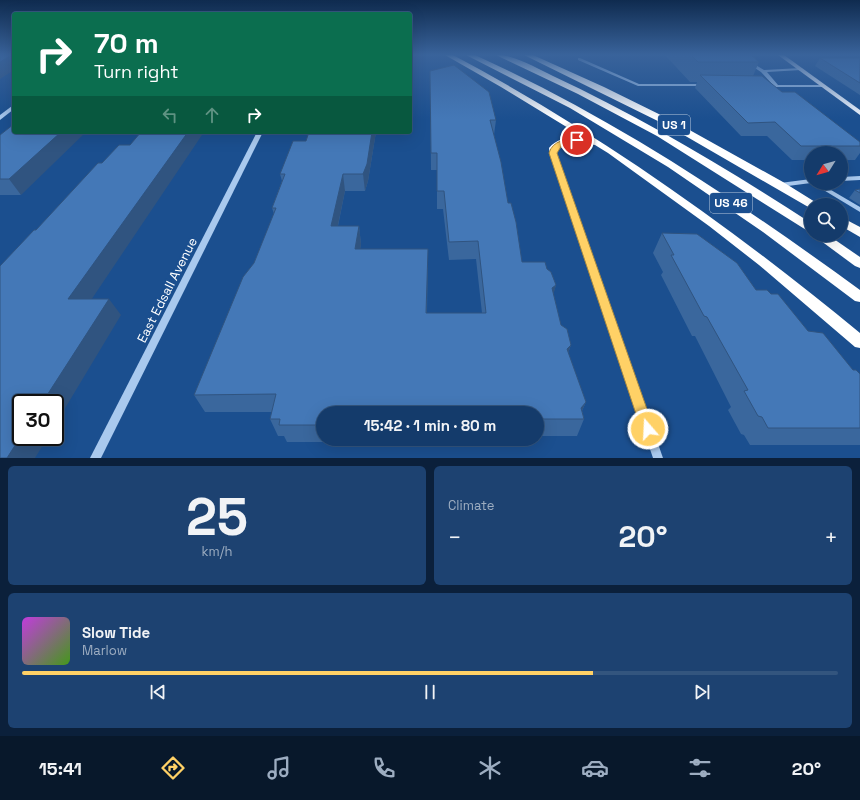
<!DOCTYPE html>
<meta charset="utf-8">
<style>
:root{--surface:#143b6b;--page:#1d4271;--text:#f1f3f6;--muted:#9dadc1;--line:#33557e;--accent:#ffd166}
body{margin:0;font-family:"Space Grotesk",sans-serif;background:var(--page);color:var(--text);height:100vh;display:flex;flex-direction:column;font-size:15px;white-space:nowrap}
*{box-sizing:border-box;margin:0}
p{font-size:13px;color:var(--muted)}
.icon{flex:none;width:22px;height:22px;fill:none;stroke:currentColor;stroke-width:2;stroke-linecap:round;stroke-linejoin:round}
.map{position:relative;height:458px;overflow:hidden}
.drawer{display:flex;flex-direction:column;gap:8px;padding:8px;background:#0b203b;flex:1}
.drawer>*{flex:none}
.hud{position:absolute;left:12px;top:12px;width:400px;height:122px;border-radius:4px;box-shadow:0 4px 16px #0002,0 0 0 1px var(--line);background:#0b6e4f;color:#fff;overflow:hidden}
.needle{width:26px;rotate:233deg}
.controls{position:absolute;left:804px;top:146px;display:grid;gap:8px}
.controls a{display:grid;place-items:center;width:44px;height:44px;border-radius:50%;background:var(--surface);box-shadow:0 4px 16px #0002,0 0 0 1px var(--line);font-size:20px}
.speed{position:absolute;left:12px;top:394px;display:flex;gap:8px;font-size:20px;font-weight:700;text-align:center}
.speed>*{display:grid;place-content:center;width:52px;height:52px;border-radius:50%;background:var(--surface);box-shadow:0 4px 16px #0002,0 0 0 1px var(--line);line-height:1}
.speed .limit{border:2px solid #111;border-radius:6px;background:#fff;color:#111}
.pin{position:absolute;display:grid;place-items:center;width:34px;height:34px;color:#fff;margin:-17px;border:2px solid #fff;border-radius:50%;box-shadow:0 1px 4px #0007}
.me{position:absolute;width:44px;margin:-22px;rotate:341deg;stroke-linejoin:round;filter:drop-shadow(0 0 3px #0008)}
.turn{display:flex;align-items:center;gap:14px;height:84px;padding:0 16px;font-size:18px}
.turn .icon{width:52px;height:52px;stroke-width:2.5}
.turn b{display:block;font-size:28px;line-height:34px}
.lanes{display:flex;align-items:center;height:38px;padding:0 16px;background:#0003;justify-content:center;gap:20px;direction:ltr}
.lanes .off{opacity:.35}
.big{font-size:30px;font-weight:700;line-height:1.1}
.drawer .card{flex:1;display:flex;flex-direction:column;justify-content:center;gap:6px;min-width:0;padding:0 14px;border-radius:6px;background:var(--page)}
.drawer .dial{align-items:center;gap:0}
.dial b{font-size:52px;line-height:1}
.song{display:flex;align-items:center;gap:12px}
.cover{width:48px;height:48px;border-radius:6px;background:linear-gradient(135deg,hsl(290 70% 55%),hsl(100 70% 35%))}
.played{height:4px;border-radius:2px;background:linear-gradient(90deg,var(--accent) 70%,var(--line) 70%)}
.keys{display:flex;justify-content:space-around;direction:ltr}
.heat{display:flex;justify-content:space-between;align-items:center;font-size:22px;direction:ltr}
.drawer .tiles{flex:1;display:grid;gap:8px;grid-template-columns:1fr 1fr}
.card:last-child{grid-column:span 2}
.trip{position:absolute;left:316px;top:406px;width:228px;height:40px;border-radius:20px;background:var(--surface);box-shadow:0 4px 16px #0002,0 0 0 1px var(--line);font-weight:700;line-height:40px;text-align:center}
.dock{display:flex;height:64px;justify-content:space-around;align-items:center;background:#08182b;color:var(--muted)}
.dock .icon{width:28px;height:28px}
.dock .current{color:var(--accent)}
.dock b{font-size:18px;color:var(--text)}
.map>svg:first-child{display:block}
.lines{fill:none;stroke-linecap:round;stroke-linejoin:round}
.minor{fill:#a9c9ee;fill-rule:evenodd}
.major{fill:#f0f6ff;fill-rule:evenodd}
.highway{fill:#fff;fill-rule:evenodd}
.wall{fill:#3a679d}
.shaded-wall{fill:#305480}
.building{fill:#4478b7;stroke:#305480}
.route{fill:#ffd166;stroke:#a68842}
.labels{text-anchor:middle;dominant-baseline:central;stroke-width:4;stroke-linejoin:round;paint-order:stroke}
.shield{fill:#1b4f8f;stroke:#bbcadd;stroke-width:1}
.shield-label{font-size:12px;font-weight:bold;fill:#fff}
.street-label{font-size:13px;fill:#fff;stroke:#1b4f8f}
</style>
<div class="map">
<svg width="860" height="458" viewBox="0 0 860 458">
<rect width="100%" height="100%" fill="#1b4f8f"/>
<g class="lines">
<g class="minor">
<path d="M735,55H739L764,70L801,68L803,69L801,70L767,72L778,85H824L826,86L824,87H764V85H773L761,72Z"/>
<path d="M578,58H580L639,84H706L708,85L706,86H638L578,60Z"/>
<path d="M12,106H14V109L0,120V115Z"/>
<path d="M257,132H263L101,458H90Z"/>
<path d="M553,151L556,153L663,458H653L550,153Z"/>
<path d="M860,176V180L841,181V177Z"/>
<path d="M811,179V183L780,187L777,185L780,183Z"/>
<path d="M812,183H819L860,207V212Z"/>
</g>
<path class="major" d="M778,55H784L860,110V115Z"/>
<g class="highway">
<path d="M445,55H453C601,134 731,227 860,333V348L855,347L759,265L709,226L608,153L595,145L583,143H570L559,149L556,155H550L549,148C557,138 571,136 583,137L501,87Z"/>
<path d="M466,55H475C615,119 735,199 860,290V302L855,301L763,232L668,167L570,108Z"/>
<path d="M496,55C510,53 539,69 553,76C643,118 728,169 811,223V233L657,136L578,94Z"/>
<path d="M524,55H533L604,87L677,123L783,182L820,205H811L810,208L670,127Z"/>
<path d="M841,217L860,227V237L841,226Z"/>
<path d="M813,235H828L860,257V268L855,266Z"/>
</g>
</g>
<g class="wall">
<path d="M664,54H750L759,62L753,76L782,92L860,142V153L855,160H841V153H811V160H792L767,136H741L695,88L697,82H690Z"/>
<path d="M820,58H860V95L815,66Z"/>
<path d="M430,71L496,120L494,135L508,203L522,262L547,269L556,285L553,294L561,325L571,345L568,353L586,402L582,411L584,419L577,436H537V413H323V439H357V442H287L284,436H278L270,419L272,412H205L194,395L254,263L274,214L272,208L282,181L280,174L306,141L309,132H376L368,181L365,191H345L338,226H359L361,244L360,249H428L427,313H482L476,259L449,260L443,209H437V170H431Z"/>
<path d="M0,135L21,195H0Z"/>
<path d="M860,189V205L849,198L855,190Z"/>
<path d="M662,233L756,290L808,331L853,370L860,374V445H750L744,435L741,434L728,410L731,407L695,336H692L661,275L663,272L653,253Z"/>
<path d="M504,439H522L520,441H505Z"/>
</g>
<g class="shaded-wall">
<path d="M13,54H14V70L0,79V62Z"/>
<path d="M61,132H86L21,195L9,179Z"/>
<path d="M188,132H204L81,315L68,299Z"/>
<path d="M372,132H376L368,181L365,191L363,174Z"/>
<path d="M343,174L345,191L334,244L331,226Z"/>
<path d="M359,226L361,244L358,267L355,249Z"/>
<path d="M428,249V268L426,331V313Z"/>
<path d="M556,285L551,303L552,288Z"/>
<path d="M109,299L121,315L55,425V403H42Z"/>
<path d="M571,345L564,363L567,349Z"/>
<path d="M586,402L578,419L581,408Z"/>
<path d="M21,436V437H48L35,458H7Z"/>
</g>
<g class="building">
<path d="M0,54H13L0,62Z"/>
<path d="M690,54H750L759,62H698Z"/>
<path d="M820,58H860V83Z"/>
<path d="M454,65L489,92L496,120H490L501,162L508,203H511L516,222L522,262H545L547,269L551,272L556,285L552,288L561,325L567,329L571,345L567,349L586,402L581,408L584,419H537V413H497L496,407L399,408L366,410L365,413H323V425H279L280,419H270L276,394L194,395L243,277L254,263L276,208H272L285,174H280L293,141H306L309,132H372L367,164L363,174H343L331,226H359L355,249H428L426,313H486L478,241L449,242L444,191H437V153H431L430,71Z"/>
<path d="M700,75L762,76L782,92H795L860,142V146H801L775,122L748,123Z"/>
<path d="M14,124V132H61L9,179H0V135Z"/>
<path d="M141,132H188L68,299H109L42,403H21V436L7,458H0V266L34,230H36L98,163H102L119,145H130Z"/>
<path d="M860,189V193L855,190Z"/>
<path d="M662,233L697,234L737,263L756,290H767L771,294H778L808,331L823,333L853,370H856L860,374V428H768L762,417L758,416L744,391L748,390L707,317L704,316L671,255H674Z"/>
</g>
<linearGradient id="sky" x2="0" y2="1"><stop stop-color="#0f2b4f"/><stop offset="0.46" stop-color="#39639b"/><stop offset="1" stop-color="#39639b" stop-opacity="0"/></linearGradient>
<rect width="860" height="119" fill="url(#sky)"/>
<path class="route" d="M577,137L581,140L580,141L562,145L557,153L654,429L652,434L648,435L643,434L641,429L549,153C553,140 566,140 577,137Z"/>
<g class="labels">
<g class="shield">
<rect x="658" y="115" width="32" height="20" rx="3"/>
<rect x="710" y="193" width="42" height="20" rx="3"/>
</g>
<g class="shield-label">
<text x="674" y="125">US 1</text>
<text x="731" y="203">US 46</text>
</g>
<g class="street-label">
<text transform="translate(167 290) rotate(-63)">East Edsall Avenue</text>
</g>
</g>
</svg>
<div class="controls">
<a><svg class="needle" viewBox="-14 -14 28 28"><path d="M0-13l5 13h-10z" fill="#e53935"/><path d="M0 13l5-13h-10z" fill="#9dadc1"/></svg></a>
<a><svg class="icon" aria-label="search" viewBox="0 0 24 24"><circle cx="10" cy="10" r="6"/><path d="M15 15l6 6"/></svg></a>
</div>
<div class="speed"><div class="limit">30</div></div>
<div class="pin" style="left:577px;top:140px;background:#d93025"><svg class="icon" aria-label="arrive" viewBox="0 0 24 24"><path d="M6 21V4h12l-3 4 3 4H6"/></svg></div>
<svg class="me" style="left:648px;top:429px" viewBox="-20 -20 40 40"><circle r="17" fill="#ffd166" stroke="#fff" stroke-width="3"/><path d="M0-11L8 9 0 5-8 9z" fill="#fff"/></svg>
<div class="trip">15:42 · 1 min · 80 m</div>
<div class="hud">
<div class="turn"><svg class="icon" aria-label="right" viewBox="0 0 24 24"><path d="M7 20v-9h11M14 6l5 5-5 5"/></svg><div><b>70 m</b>Turn right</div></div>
<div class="lanes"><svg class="icon off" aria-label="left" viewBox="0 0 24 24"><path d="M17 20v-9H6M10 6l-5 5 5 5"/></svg><svg class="icon off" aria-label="ahead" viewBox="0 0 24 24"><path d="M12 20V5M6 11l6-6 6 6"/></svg><svg class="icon" aria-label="right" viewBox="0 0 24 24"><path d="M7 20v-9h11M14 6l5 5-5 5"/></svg></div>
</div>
</div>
<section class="drawer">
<div class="tiles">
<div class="card dial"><b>25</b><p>km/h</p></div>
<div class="card"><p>Climate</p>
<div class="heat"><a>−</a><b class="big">20°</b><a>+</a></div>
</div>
<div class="card">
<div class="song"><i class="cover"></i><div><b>Slow Tide</b><p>Marlow</p></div></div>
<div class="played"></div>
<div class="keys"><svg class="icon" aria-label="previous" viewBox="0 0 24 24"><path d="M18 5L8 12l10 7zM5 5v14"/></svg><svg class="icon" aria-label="pause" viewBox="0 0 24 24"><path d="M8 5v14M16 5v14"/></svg><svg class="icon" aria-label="next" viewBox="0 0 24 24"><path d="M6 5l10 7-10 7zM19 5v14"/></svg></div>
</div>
</div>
</section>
<nav class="dock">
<b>15:41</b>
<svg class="icon current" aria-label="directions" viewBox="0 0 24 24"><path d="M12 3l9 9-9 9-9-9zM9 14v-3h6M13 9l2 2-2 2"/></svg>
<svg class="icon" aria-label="music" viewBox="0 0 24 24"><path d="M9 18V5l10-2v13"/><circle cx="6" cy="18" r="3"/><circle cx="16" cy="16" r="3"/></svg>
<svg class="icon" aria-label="phone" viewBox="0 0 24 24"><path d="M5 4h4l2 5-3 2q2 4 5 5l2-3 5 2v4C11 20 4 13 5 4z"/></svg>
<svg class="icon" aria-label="climate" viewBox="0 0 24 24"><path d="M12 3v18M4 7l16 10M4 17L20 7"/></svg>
<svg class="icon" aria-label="car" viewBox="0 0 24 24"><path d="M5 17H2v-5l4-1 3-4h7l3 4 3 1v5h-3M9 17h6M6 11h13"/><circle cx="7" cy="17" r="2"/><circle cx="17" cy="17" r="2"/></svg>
<svg class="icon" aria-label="filters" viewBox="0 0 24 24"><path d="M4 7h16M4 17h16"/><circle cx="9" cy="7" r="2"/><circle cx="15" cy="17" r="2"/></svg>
<b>20°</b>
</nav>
